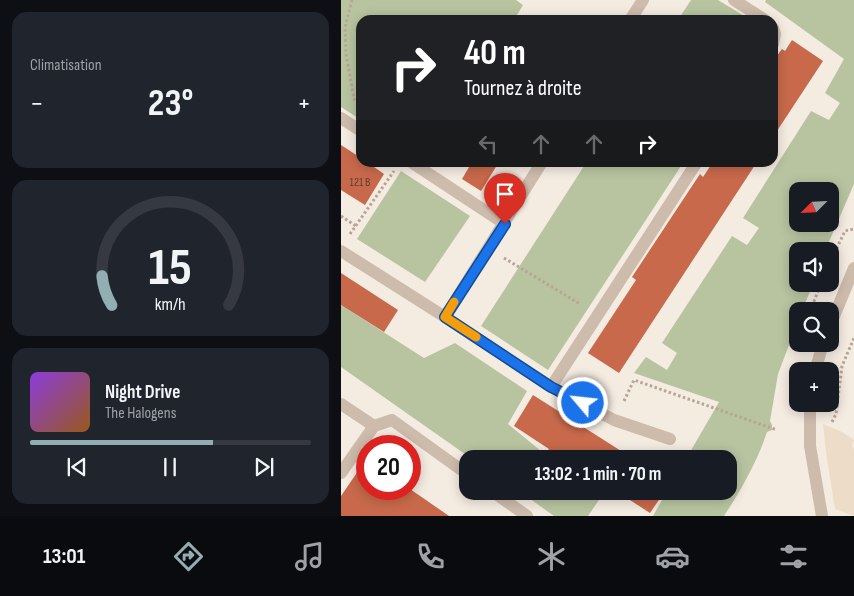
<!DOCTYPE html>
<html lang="fr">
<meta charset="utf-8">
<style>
:root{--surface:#171b24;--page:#20242c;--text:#f1f3f6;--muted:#9ea1a6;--line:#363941;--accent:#92aeb2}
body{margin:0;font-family:"Sofia Sans Condensed",sans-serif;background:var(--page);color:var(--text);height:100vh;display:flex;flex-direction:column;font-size:19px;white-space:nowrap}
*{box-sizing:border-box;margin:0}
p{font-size:16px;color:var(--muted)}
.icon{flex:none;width:28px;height:28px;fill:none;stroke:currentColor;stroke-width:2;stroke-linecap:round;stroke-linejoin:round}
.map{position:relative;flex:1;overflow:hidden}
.panel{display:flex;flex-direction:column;gap:12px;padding:12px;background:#0d0f14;width:341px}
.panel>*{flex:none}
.banner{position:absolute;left:15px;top:15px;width:422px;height:152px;border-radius:15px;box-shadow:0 2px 12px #0003;background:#202124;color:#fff;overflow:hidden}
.needle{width:32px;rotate:246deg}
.buttons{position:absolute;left:448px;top:182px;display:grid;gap:10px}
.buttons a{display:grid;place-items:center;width:50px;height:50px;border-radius:10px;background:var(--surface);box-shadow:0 2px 12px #0003;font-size:25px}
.speed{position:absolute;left:15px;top:435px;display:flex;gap:10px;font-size:25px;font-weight:700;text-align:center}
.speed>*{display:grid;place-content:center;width:65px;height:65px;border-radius:50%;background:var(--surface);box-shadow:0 2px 12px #0003;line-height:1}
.speed .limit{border:8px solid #d22;background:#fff;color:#111}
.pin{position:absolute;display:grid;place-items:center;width:42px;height:42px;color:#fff;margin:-51px -21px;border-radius:50% 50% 50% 0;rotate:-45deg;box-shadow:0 0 5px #0007}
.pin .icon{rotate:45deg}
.me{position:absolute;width:55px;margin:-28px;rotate:298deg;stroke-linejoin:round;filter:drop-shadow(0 0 4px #0008)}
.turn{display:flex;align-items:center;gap:18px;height:105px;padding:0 25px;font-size:22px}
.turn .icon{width:65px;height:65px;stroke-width:2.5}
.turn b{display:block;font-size:35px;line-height:42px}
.lanes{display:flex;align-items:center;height:48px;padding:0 25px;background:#0003;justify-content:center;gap:25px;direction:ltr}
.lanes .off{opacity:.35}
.big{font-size:38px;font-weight:700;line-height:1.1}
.panel .card{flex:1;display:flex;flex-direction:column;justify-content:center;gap:8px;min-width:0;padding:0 18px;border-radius:15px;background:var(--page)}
.panel .dial{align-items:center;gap:0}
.dial svg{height:130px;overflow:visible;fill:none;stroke:var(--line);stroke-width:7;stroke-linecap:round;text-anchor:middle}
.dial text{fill:var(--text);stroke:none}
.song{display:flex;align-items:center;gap:15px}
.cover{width:60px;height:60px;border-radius:8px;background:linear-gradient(135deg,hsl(270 70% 55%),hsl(30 70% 35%))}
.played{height:5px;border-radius:2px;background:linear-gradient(90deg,var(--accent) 65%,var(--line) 65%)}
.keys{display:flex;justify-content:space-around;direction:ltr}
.heat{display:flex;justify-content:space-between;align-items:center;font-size:28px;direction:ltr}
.trip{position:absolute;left:118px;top:450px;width:278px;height:50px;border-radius:15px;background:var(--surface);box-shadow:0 2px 12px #0003;font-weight:700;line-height:50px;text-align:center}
.menu{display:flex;height:80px;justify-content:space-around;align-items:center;background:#090b0e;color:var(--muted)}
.menu .icon{width:35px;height:35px}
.menu .selected{color:var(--accent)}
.menu b{font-size:22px;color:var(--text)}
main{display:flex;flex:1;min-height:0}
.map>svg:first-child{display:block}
.green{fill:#b8c4a0;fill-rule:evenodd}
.plaza{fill:#ecdcc8}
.building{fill:#c8694b}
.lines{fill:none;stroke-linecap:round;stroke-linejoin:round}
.path{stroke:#b9a596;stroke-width:3;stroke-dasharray:2.5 2.5;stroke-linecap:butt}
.service{stroke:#cdbbac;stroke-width:12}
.minor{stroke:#cdbbac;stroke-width:12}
.route-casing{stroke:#114b97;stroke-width:12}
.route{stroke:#1a73e8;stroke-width:9}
.slow{stroke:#f59e0b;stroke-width:9}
.labels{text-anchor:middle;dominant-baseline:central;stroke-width:4;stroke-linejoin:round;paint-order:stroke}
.number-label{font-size:12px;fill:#5e3e33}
</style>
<main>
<section class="panel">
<div class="card"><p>Climatisation</p>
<div class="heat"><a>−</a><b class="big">23°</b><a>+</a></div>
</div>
<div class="card dial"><svg viewBox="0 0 100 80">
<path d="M14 69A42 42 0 1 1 86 69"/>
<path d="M14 69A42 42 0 0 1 8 51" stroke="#92aeb2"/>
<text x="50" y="56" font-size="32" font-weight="700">15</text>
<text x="50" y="72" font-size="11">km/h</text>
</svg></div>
<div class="card">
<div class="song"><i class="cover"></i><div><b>Night Drive</b><p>The Halogens</p></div></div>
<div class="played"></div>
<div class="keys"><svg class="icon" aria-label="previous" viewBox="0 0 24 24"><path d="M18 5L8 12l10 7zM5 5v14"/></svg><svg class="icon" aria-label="pause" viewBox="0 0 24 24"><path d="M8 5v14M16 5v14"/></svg><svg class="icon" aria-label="next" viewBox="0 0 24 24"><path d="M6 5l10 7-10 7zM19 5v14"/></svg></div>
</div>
</section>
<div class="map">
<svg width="513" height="516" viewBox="0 0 513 516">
<rect width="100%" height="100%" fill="#f4ebe1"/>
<g class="green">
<path d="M0,0H175L182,5L173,20H20V120L0,107Z"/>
<path d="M350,0H377L410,20H337Z"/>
<path d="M425,0H513V184L484,251H456V284H472L461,311H456V324L437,374L429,421L431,425V430L426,432C416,462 400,490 383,516H312L326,491H386V459H345L378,402L293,373L305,357L326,370L336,353L321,343L391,236L406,245L418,228L402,218L470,111L488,120L499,103L484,93L503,59L424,2ZM489,191V224H456V191Z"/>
<path d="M245,163H342L207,370L140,326Z"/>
<path d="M60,171L129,216L84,282L16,239Z"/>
<path d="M0,305L83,358L114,343L186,391L167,424L200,451L194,459H131L0,367Z"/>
<path d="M178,491H200L202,493L204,491H264L247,516H213Z"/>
</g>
<path class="plaza" d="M482,424L501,432L513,440L511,445L513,449V516L494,509L485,452Z"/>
<g class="building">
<path d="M451,40L482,61L432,137V61L441,49L444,51Z"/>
<path d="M0,145L20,158V162H26L43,174L24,205L0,190Z"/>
<path d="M131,162H158L140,191L121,179Z"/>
<path d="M372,162H416L278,373L247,353L295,280L291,277L359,174L362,177Z"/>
<path d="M0,273L57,310L43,332L0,305Z"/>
<path d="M192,395L288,456L292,459H200L208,449L173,426Z"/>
<path d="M26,458V489H69L108,516H0V496Z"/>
<path d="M275,491H324L309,513Z"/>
</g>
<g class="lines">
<g class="path">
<path d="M11,0L4,27L5,55L14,103"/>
<path d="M0,216L15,226"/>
<path d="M9,234L53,171"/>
<path d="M163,258L239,304"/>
<path d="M489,262L504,231L513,229"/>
<path d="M469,311L480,284"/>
<path d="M452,392L454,378"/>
<path d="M283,401L293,380L436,430"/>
<path d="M491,422L495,414L501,366L513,338"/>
</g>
<g class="service">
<path d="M393,0L424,20"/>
<path d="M289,20L302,0"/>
<path d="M432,28L434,34L432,44"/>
<path d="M0,118L20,131"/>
<path d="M70,162L164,224"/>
<path d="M0,251L104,317L201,162"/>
<path d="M104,317L210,387L273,420L329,439"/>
<path d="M210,387L356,162"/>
<path d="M0,404L33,426"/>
<path d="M0,473L33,426L51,420L126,474"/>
<path d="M151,491L186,516"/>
</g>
<g class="minor">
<path d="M489,326L513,268"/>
<path d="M474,371L482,344"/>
<path d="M469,404V446L481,516"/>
</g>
</g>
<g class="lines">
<defs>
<path id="route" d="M164,224L104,317L210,387L242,403"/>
</defs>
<use href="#route" class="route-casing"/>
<use href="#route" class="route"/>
<path class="slow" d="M113,302L104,317L135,337"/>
</g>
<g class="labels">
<g class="number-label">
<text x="19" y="182">121 B</text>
</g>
</g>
</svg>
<div class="buttons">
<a><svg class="needle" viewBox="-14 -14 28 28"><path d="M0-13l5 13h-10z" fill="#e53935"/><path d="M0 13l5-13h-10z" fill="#9ea1a6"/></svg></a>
<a><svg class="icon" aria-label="sound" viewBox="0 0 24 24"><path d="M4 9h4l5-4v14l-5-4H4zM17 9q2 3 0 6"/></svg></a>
<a><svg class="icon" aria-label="search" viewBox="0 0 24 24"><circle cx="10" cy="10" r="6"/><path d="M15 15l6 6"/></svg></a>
<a>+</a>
</div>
<div class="speed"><div class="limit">20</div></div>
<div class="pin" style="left:164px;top:224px;background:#d93025"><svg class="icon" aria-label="arrive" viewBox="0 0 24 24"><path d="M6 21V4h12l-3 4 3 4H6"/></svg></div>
<svg class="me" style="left:242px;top:403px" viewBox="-20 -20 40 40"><circle r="17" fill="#1a73e8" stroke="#fff" stroke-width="3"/><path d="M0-11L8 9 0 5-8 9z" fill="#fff"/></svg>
<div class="trip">13:02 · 1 min · 70 m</div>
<div class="banner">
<div class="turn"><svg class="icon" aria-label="right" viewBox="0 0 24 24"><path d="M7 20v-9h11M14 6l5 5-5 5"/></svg><div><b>40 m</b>Tournez à droite</div></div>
<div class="lanes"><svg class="icon off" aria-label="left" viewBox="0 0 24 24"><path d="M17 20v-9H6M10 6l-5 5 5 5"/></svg><svg class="icon off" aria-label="ahead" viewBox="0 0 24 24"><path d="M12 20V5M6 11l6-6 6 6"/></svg><svg class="icon off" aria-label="ahead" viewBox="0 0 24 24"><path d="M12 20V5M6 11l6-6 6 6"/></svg><svg class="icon" aria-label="right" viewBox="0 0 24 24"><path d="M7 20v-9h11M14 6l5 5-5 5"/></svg></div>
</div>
</div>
</main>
<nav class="menu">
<b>13:01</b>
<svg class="icon selected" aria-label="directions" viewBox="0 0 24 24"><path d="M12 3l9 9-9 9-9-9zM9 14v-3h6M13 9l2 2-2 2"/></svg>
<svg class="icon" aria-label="music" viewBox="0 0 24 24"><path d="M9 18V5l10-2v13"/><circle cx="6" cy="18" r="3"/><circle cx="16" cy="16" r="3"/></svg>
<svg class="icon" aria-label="phone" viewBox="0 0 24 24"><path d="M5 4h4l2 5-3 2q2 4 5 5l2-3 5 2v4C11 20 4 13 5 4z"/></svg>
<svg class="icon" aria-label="climate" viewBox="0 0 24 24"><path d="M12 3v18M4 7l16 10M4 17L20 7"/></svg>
<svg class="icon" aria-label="car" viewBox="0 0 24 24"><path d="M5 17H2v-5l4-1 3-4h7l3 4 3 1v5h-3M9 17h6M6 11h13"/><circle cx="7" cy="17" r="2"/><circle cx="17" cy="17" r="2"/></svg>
<svg class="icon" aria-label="filters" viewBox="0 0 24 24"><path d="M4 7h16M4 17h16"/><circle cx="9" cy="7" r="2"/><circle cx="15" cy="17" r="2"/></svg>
</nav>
